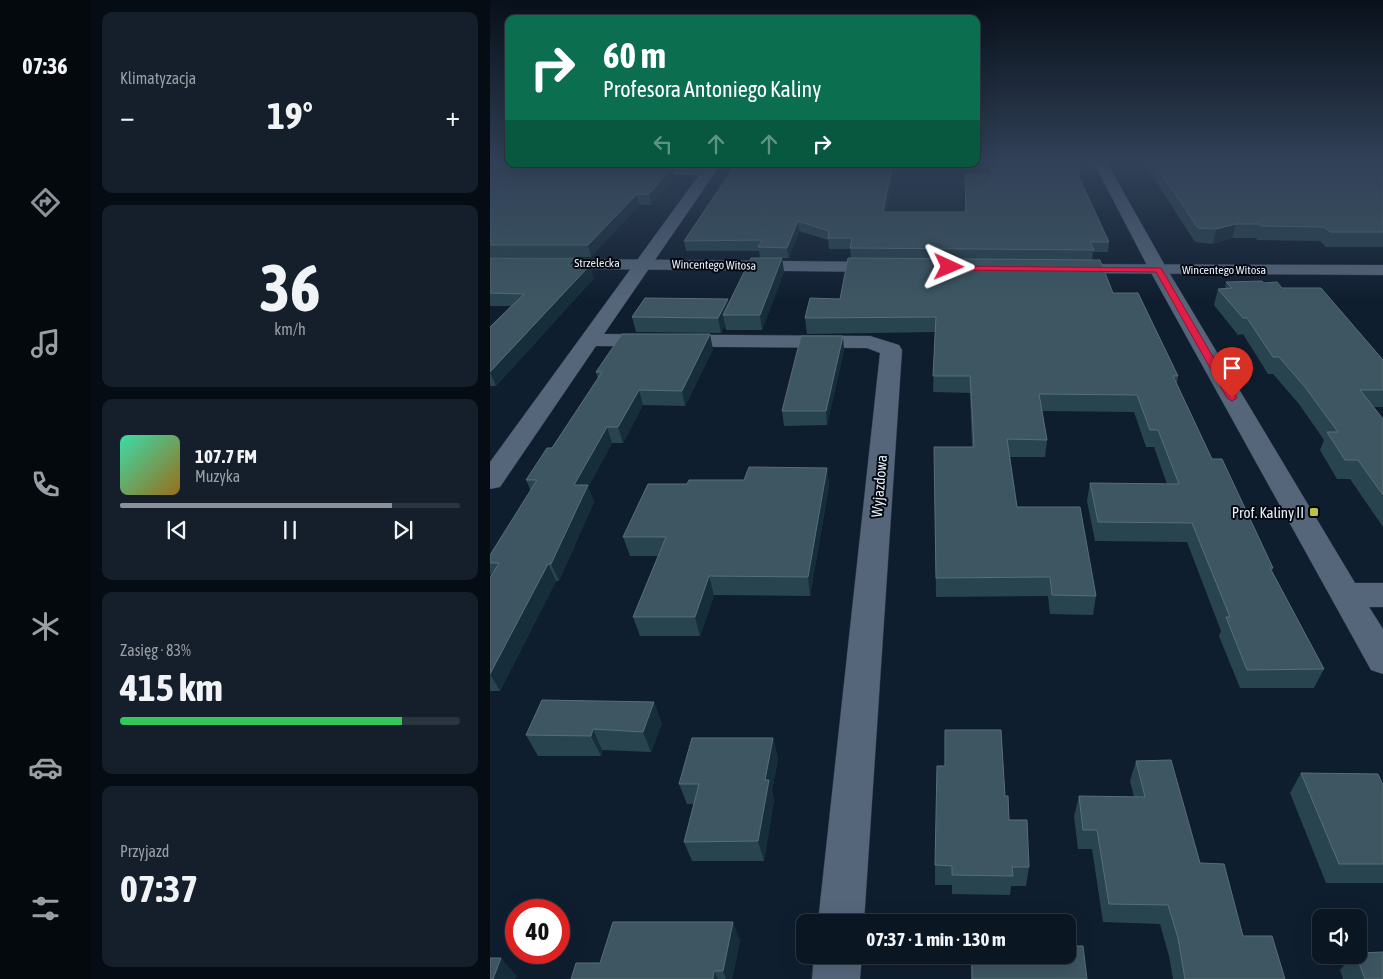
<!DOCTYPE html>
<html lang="pl">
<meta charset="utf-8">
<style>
:root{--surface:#0b1623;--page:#141f2b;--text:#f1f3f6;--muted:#9a9fa6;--line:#2b3541;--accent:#8c9099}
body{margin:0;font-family:"Asap Condensed",sans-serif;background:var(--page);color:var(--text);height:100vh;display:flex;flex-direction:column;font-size:19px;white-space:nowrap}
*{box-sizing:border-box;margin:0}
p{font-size:16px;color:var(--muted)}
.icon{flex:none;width:28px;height:28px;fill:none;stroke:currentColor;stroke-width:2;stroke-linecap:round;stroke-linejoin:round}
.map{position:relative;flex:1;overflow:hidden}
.panel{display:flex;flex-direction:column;gap:12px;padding:12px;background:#060c13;width:400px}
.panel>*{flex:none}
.hud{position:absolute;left:15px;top:15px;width:475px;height:152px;border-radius:10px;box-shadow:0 5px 20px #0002,0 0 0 1px var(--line);background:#0b6e4f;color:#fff;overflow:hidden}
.fabs{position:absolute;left:822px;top:909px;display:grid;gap:10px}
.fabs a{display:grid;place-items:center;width:55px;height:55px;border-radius:10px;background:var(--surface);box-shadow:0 5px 20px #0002,0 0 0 1px var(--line);font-size:25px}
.speed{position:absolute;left:15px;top:899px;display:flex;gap:10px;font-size:25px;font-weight:700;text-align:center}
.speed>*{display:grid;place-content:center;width:65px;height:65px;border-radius:50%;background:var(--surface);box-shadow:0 5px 20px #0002,0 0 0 1px var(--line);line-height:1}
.speed .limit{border:8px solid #d22;background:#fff;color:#111}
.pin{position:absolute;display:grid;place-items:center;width:42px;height:42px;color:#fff;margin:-51px -21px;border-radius:50% 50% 50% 0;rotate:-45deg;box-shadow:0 0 5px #0007}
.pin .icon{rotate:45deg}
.me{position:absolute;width:55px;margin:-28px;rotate:91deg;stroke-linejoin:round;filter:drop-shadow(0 0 4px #0008)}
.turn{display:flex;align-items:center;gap:18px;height:105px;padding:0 15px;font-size:22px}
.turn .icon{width:65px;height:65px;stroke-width:2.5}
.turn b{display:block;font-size:35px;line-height:42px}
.lanes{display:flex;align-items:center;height:48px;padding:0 15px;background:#0003;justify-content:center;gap:25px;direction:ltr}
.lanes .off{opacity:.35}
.big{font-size:38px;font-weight:700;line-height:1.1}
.panel .tile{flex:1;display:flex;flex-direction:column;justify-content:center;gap:8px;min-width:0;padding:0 18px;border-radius:10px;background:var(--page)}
.panel .dial{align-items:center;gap:0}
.dial b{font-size:65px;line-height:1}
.song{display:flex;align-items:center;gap:15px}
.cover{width:60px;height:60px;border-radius:8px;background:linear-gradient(135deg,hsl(160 70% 55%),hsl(40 70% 35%))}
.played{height:5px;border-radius:2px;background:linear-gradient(90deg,var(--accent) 80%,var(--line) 80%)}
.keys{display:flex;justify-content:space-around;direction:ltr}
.heat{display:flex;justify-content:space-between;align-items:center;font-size:28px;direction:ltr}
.charge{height:8px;border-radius:4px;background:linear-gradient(90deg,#34c759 83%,var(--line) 0)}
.trip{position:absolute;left:306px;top:914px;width:280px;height:50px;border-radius:10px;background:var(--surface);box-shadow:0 5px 20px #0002,0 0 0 1px var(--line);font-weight:700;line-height:50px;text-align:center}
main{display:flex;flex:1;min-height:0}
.tabs{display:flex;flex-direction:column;width:90px;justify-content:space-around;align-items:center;background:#04090e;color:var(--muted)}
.tabs .icon{width:35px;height:35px}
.tabs .on{color:var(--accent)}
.tabs b{font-size:22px;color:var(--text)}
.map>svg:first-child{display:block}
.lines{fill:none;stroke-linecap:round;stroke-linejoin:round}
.minor-casing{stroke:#2e3644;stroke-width:1}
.tertiary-casing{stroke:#2e3644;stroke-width:1}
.minor{fill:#55667b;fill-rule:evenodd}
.tertiary{fill:#55667b;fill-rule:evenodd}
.wall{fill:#28444e}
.shaded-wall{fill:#162d3a}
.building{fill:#3d5661;stroke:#576e79}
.route{fill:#e11d48;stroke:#92132f}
.poi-dot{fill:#bac045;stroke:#03080f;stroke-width:2}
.labels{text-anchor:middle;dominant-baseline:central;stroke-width:4;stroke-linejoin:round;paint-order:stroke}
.far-street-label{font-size:12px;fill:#e6f0fc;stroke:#03080f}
.street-label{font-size:15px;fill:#e6f0fc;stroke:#03080f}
.poi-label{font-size:15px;fill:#e6f0fc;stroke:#03080f;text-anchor:end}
</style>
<main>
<nav class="tabs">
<b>07:36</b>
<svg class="icon on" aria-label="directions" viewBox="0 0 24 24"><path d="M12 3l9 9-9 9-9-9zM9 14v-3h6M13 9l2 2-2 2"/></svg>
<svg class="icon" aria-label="music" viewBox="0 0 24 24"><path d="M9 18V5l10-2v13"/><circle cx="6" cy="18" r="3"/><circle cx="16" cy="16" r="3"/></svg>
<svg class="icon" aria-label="phone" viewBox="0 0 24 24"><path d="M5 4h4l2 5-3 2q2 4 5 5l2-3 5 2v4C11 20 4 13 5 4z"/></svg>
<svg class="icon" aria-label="climate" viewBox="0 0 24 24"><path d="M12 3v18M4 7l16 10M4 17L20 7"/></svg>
<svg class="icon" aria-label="car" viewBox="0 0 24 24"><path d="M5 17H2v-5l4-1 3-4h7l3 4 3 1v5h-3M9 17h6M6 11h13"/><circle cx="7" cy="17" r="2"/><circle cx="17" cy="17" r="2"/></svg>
<svg class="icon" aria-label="filters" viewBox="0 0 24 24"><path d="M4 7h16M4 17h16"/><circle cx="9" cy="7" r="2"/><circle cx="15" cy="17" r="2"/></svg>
</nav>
<section class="panel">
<div class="tile"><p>Klimatyzacja</p>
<div class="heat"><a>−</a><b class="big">19°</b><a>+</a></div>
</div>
<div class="tile dial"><b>36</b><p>km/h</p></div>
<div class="tile">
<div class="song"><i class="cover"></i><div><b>107.7 FM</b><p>Muzyka</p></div></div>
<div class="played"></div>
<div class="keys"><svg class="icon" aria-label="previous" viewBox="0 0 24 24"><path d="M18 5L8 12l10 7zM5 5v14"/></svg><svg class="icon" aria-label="pause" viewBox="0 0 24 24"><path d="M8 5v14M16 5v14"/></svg><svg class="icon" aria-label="next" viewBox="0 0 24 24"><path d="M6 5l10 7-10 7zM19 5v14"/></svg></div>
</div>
<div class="tile"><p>Zasięg · 83%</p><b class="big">415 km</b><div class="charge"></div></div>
<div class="tile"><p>Przyjazd</p><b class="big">07:37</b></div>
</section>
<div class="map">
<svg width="893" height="979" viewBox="0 0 893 979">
<rect width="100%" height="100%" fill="#0f1e2f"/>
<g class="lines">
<defs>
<g id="minor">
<path d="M604,163H617L677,269L865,583H893V607H879L893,629V674L881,670L659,269Z"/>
<path d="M217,164H231L114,334L380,336L409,345L412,350L374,922H328L390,353L377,348L106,346L10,487L0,489V462L209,175L146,174L139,170L146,166L215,167Z"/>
<path d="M324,955H372L370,979H322Z"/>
</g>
<g id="tertiary">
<path d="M0,258L393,262L399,263L402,267L399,271L393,272L0,268Z"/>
<path d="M576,264L893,265V275L570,273L567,269L570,265Z"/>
</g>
</defs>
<use href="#minor" class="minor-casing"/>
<use href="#tertiary" class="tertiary-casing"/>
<use href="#minor" class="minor"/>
<use href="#tertiary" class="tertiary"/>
</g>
<g class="wall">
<path d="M0,163L195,164L194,165H0Z"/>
<path d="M500,163H586L590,173L589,178L619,242L618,252H603L602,260L623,293L688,376L687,384L722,459L783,568L782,571L834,669L824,688H750L729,636L731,631L697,542L605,541L597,501L600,483L677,484L664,447H656L644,412L552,411L557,440L555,457H520L527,507L606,596L603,615L560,614L558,596L446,597L444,447H482L480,393L443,392L445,332L317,334L315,318L350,299L361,258L360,249H339L338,240L309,231L299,258H270L269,251H196L194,241L346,164L345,167L403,177L396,212H475V183L501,174Z"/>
<path d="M654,163H893V247H836L830,241L767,240L766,238H742L723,244L705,242Z"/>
<path d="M0,166L184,177L161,205H149L101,257H0Z"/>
<path d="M0,258H85L87,265L104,278L6,386H0V327L21,306H0Z"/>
<path d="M292,258L294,272L272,330H236L235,325L231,333L146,332L142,317L239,304Z"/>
<path d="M736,282L774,283L792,288L893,360V407H883L893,419V527L860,479H847L830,450L834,440L809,404L783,374H778L753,334L748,335L724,305L728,289H735Z"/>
<path d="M223,349L195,406L153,405L133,443H122L98,487L104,502L69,581H66L10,691H0V578L1,576L0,573V555L41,491L36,480L62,448L108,379L106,372Z"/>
<path d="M354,350L337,425L294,426L292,411Z"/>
<path d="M337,468L339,486L320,596L224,595L210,636H150L143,617L168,556H140L133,537L197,484L254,480Z"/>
<path d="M172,723L161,752L112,750L111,756H48L36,735Z"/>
<path d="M283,738L288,759L282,790L284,800L274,861H202L194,842L204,804H197L189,784Z"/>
<path d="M646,761L753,936L795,979H683L679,956L670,924L613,922L602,849H588L584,816L589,796L644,797L640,781Z"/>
<path d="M455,766L515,796L519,820L539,867L536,886H521L520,895L462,894V885H445V865Z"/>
<path d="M811,773L893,785V883H836L800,793Z"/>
<path d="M250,940L242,979H81L110,963Z"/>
<path d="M481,955H482L597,979H481Z"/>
<path d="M863,955H869L893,979H853L850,970Z"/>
</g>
<g class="shaded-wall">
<path d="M342,164H346L341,176L340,167Z"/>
<path d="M182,167L184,177L161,205L159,194Z"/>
<path d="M402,167L403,177L394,222L393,212Z"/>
<path d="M147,194L149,205L101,257L98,245Z"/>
<path d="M308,221L309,231L299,258L297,248Z"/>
<path d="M746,224L742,238L723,244L726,229Z"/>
<path d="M85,258L88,271L78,265Z"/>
<path d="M292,258L294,272L272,330L270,315Z"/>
<path d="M100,265L104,278L6,386L0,372Z"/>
<path d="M238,299L241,314L233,315L235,325L231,333L228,318Z"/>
<path d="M220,334L223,349L195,406L192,391Z"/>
<path d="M353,336L354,350L337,425L336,411Z"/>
<path d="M149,390L153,405L133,443L128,427Z"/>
<path d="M117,427L122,443L98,487L104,502L69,581L61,564L84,485Z"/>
<path d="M337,468L339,486L320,596L318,577Z"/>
<path d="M58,564L66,581L10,691L0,674Z"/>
<path d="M219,576L224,595L210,636L205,617Z"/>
<path d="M164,702L172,723L161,752L153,732Z"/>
<path d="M103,729L112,750L111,756L101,736Z"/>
<path d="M283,738L288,759L282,790L284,800L274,861L268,841L275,780Z"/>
<path d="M243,922L250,940L242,979H236L233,971Z"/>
<path d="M11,958L27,976L25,979H3Z"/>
<path d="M224,971L228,979H223Z"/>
</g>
<g class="building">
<path d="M501,163H586L590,173H587L619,242H600L604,250L360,248L362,238H338L339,231L308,221L297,248L268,247L272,240L194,241L246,164H342L340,167H402L393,212H476L475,174H502Z"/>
<path d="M664,163H893V232H840L834,227L771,226L769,224H746L726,229L708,228Z"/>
<path d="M0,166L182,167L159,194H147L98,245H0Z"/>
<path d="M0,258H85L78,265H100L0,372V327L34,294L0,293Z"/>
<path d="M261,258H292L270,315H233Z"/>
<path d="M358,258L610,260L623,293H648L688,376H683L722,459H732L783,568H780L834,669L757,670L736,617H740L702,523L608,522L600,483L689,484L668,430H660L647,395L549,394L557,440L517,439L527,507H590L606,596L562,595L560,577L446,578L444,447H484L480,376H443L446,317L315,318L320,298L350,299Z"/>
<path d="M772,281L774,283L787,282L792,288H831L893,360V390H870L893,419V495L868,460H855L837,432H848L815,387L789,357H783L757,318H753L728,289L742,288L736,282Z"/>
<path d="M155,298L238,299L228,318L142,317Z"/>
<path d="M132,334H220L192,391L149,390L128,427H117L84,485H98L61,564H58L0,674V578L9,563H0V555L47,480H36L57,448H62L112,372H106Z"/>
<path d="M311,336H353L336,411H292Z"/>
<path d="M259,467L337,468L318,577L219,576L205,617H143L176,537H133L158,484H197L199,480H254Z"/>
<path d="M52,700L164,702L153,732L103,729L101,736L36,735Z"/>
<path d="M455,730H511L515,796H518L519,820H537L539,867H522L523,876L462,875V866L445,865L447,766H455Z"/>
<path d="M202,738H283L275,780H279L268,841L194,842L209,784H189Z"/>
<path d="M681,760L710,863L734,864L753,936H782L795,979H695L688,938L678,905L619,904L607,830H593L589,796L655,797L646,761Z"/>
<path d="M811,773L888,774L893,785V864H849Z"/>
<path d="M123,922H243L233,971H224L223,979H81L86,963H110Z"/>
<path d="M578,946H593L597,979H482V955H578Z"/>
<path d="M893,952V979H875L866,955H869V953Z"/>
<path d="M0,958H11L3,979H0Z"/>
</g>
<linearGradient id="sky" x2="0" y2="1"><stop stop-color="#08101a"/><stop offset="0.54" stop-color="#314158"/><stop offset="1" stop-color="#314158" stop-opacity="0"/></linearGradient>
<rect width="893" height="301" fill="url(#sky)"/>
<path class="route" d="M457,266L671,268L747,398L742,401L737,398L666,272L459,270L456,267Z"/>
<rect class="poi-dot" x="819" y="507" width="10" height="10" rx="2.5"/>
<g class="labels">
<g class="far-street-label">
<text x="107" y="263">Strzelecka</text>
<text transform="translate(224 265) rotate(1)">Wincentego Witosa</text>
<text x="734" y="270">Wincentego Witosa</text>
</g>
<g class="street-label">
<text transform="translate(389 486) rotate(-85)">Wyjazdowa</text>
</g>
<g class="poi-label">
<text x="814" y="512">Prof. Kaliny II</text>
</g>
</g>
</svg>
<div class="fabs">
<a><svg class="icon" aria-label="sound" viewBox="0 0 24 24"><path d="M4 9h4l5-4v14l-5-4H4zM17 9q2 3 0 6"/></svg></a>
</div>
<div class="speed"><div class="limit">40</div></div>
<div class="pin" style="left:742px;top:398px;background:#d93025"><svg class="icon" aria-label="arrive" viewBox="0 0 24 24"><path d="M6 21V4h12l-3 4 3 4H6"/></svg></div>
<svg class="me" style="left:459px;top:267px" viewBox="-20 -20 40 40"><path d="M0-17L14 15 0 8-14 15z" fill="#e11d48" stroke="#fff" stroke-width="4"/></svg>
<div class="trip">07:37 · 1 min · 130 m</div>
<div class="hud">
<div class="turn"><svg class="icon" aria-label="right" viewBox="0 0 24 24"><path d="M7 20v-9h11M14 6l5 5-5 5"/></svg><div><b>60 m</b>Profesora Antoniego Kaliny</div></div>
<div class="lanes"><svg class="icon off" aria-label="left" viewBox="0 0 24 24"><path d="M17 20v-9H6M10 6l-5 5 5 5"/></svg><svg class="icon off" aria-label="ahead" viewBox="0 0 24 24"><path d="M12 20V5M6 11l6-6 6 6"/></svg><svg class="icon off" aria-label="ahead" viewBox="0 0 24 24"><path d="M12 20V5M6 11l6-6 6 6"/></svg><svg class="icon" aria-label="right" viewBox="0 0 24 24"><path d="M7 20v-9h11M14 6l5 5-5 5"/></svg></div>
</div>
</div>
</main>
